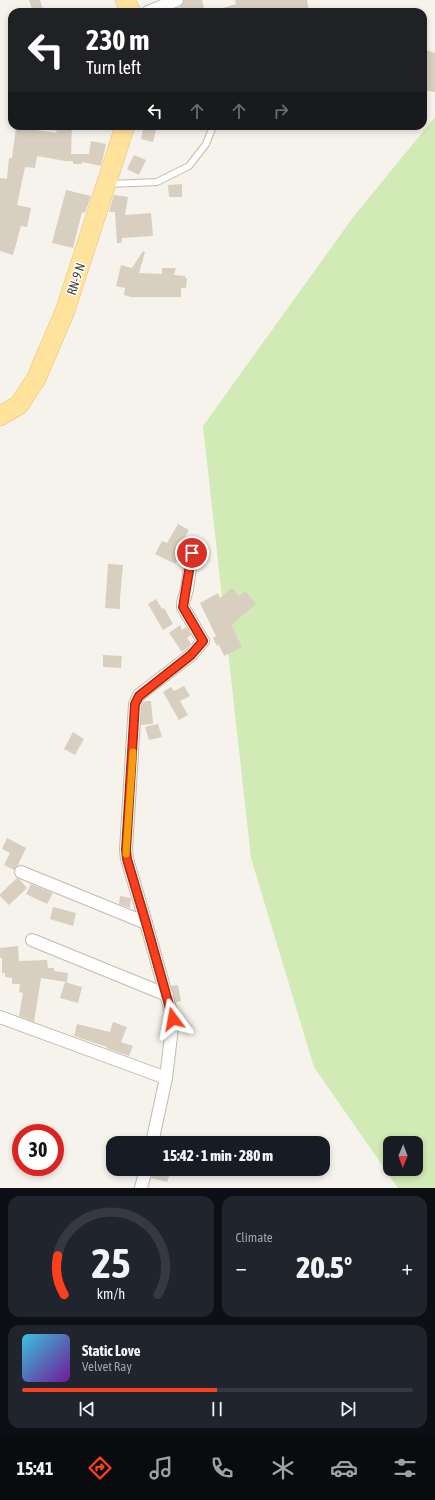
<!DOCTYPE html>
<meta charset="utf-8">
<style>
:root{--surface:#171b24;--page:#20242c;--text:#f1f3f6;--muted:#9ea1a6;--line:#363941;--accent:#fc3f1d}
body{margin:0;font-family:"Asap Condensed",sans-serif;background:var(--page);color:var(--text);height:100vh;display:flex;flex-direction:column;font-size:15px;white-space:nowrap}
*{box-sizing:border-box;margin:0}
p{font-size:13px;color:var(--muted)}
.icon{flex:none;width:22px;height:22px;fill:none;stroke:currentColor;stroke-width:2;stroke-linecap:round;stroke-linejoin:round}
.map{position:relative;height:1188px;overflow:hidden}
.drawer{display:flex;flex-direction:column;gap:8px;padding:8px;background:#0d0f14;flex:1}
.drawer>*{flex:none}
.banner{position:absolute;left:8px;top:8px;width:419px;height:122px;border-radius:12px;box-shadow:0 2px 6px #0003;background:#202124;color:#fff;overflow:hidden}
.needle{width:26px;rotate:181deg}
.controls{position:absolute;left:383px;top:1136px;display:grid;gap:8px}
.controls a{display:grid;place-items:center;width:40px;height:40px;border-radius:8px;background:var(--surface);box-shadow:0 2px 6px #0003;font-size:20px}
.speed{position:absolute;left:12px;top:1124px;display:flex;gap:8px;font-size:20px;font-weight:700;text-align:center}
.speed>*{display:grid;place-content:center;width:52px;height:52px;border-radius:50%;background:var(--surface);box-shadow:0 2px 6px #0003;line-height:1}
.speed .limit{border:6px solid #d22;background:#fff;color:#111}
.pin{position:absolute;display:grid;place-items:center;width:34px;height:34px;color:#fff;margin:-17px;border:2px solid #fff;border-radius:50%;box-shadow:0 1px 4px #0007}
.me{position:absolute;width:44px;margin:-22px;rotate:347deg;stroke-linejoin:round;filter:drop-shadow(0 0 3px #0008)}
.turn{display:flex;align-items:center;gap:14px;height:84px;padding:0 12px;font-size:18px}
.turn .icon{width:52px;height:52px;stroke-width:2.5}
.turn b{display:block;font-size:28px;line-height:34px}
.lanes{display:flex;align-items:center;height:38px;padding:0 12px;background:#0003;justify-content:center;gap:20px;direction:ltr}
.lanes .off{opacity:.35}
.big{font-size:30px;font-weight:800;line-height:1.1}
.drawer .tile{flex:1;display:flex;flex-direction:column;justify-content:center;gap:6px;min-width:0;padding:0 14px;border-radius:12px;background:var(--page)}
.drawer .dial{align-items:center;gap:0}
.dial svg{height:104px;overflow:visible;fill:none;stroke:var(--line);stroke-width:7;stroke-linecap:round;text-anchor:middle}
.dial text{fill:var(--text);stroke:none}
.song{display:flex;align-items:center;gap:12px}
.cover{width:48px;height:48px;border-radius:6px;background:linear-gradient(135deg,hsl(190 70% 55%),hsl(280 70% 35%))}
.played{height:4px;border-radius:2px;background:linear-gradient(90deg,var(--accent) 50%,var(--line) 50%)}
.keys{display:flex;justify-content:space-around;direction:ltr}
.heat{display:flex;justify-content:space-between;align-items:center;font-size:22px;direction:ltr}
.drawer .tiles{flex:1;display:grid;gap:8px;grid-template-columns:1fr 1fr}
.tile:last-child{grid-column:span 2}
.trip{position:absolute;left:106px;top:1136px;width:224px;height:40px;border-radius:12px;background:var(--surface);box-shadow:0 2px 6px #0003;font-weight:800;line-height:40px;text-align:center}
.dock{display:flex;height:64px;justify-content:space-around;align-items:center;background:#090b0e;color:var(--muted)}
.dock .icon{width:28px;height:28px}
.dock .current{color:var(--accent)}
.dock b{font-size:18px;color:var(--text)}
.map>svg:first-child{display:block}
.green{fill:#d2eab5;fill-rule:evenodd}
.building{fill:#d8cfc1}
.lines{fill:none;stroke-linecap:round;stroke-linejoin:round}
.service-casing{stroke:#c2bbae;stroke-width:8}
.minor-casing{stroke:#c2bbae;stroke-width:14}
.primary-casing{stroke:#e6c16a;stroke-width:20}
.service{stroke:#fff;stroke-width:6}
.minor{stroke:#fff;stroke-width:12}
.primary{stroke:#ffe39c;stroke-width:19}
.route-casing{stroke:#a42913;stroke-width:10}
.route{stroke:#fc3f1d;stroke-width:7}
.slow{stroke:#f59e0b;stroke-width:7}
.labels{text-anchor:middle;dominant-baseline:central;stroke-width:3;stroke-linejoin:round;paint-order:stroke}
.street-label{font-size:13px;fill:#4b4439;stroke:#fff}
</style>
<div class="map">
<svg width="435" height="1188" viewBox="0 0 435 1188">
<rect width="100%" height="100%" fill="#f6f3ec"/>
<path class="green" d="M435,117V1188H398L314,1067L251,858L203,426L354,216ZM390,1143H416V1169H390Z"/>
<g class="building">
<path d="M29,0H40L44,12H33Z"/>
<path d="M184,0H202L205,12H168L180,7L183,4Z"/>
<path d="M235,0H307L309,12H217L216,10L236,4Z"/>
<path d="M425,50L435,53V92L423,90V56Z"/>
<path d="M58,126H72L71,154H89L91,141L106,144L101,166L82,162V164H73V161H65L37,156L35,168L25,167L17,205L31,208L27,227L21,226L13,255L0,251V178L7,179L9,158H12L16,127L56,133Z"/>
<path d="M144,126H157L153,142L141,139Z"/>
<path d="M134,155L146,160L139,175L127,169Z"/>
<path d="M182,184V197H169L168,185Z"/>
<path d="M66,190L91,196L85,213L82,212L73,248L52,243Z"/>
<path d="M114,195L128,197L125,215L151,213L153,236L122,238L121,243H117L115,212H109Z"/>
<path d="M143,251L145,252L139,273L162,274V268H176L174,275L185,276V278H187L186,288H181V297H131L124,295L125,288L116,286L121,265L132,268Z"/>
<path d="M178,524L189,530L180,546L184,548L175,564L155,554L162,541L167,543Z"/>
<path d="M108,564L123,565L120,598V609L105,608Z"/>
<path d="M232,588L239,596L245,591L256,604L231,625L242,647L224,656L219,645L217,646L213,638L216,636L200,603L218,593L220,598Z"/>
<path d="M156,599L162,609L164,608L173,624L163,630L148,604Z"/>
<path d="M180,625L182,630L186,627L191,635L187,638L191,644L182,652L169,633Z"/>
<path d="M103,655L122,656L121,668L103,667Z"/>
<path d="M184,686L190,696L180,701L188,715L179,720L163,692L171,687L174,691Z"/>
<path d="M145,701H151L153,724L141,725L142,706Z"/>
<path d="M158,724L162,737L149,740L145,727Z"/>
<path d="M73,732L84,739L75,755L64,749Z"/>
<path d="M7,838L26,848L18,865L14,870L4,865L10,853L2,849Z"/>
<path d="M17,878L20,880L27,888L9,905L0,896V894Z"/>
<path d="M31,884L53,893L47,904L26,894Z"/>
<path d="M120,896L131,898L130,908L119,904Z"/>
<path d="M53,907L76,913L73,926L50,919Z"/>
<path d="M18,946L19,961L47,960L48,968H54V971L68,973L67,982L41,978L34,1022L19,1016L23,993L19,992L20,984H12V978L5,977V973H2V958H0V948Z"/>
<path d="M65,982L82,987L78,1003L60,998Z"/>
<path d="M178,985L181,1001L176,1002L171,986Z"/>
<path d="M113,1022L127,1027L121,1042L133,1046L129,1056L106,1048L107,1047L74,1036L77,1024L110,1032Z"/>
<path d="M154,1169L170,1173L167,1182L151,1178Z"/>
</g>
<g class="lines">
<defs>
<path id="service" d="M109,184L157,182L189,166L206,144L213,126"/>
<g id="minor">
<path d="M148,12L177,0"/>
<path d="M21,872L146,923"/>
<path d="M32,940L167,995"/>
<path d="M0,1017L166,1078"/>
<path d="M152,1143L166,1078L173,1019L146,923L127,859L126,850L135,704L139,695L191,655L203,641L183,607V603L187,589L192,553"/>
<path d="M141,1188L146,1169"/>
</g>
<g id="primary">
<path d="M125,0L131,12"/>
<path d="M0,416L19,405L36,379L65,311L125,126"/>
</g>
</defs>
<use href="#service" class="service-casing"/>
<use href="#minor" class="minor-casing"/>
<use href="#primary" class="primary-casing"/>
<use href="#service" class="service"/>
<use href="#minor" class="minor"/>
<use href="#primary" class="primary"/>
</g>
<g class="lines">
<defs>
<path id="route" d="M173,1019L146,923L127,859L126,850L135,704L139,696L191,655L203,641L183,607L192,553"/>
</defs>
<use href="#route" class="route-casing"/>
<use href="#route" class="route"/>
<path class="slow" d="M126,854L133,752"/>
</g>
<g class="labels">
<g class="street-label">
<text transform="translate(76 279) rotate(-72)">RN-9 N</text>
</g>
</g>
</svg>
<div class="controls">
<a><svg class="needle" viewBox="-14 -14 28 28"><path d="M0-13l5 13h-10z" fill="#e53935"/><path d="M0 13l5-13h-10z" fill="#9ea1a6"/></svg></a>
</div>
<div class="speed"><div class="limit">30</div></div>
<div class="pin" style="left:192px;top:553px;background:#d93025"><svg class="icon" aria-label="arrive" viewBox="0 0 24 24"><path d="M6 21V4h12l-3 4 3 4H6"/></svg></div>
<svg class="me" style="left:173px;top:1019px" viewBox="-20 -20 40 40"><path d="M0-17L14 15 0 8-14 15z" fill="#fc3f1d" stroke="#fff" stroke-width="4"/></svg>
<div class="trip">15:42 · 1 min · 280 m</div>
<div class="banner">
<div class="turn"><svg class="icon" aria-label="left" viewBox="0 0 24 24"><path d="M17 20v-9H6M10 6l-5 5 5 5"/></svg><div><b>230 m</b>Turn left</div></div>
<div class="lanes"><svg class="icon" aria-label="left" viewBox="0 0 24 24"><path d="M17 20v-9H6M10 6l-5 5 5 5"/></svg><svg class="icon off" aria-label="ahead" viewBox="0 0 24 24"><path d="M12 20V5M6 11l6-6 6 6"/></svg><svg class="icon off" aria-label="ahead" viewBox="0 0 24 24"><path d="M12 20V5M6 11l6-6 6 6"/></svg><svg class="icon off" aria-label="right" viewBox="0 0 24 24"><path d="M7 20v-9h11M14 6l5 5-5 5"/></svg></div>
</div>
</div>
<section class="drawer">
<div class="tiles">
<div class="tile dial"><svg viewBox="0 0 100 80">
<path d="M14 69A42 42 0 1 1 86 69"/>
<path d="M14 69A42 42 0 0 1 9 39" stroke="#fc3f1d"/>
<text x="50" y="56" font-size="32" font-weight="700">25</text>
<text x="50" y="72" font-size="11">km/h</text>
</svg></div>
<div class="tile"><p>Climate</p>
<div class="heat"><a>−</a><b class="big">20.5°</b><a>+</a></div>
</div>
<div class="tile">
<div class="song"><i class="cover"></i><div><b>Static Love</b><p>Velvet Ray</p></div></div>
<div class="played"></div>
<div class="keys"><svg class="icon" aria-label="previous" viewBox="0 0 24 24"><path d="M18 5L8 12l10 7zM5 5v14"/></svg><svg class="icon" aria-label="pause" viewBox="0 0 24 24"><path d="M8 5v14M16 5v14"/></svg><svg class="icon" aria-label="next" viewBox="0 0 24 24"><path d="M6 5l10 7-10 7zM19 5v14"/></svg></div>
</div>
</div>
</section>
<nav class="dock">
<b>15:41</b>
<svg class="icon current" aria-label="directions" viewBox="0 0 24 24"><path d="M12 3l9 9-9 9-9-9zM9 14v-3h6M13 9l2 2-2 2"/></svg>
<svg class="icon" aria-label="music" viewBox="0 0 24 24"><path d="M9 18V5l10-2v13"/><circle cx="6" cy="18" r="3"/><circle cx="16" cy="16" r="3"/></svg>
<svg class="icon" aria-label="phone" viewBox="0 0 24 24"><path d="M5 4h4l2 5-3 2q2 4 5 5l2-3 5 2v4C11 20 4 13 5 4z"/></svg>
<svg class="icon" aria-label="climate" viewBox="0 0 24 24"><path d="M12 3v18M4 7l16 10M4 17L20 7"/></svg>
<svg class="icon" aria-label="car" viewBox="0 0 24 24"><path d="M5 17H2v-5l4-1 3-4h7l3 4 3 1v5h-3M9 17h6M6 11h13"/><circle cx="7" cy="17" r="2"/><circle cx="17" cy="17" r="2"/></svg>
<svg class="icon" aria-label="filters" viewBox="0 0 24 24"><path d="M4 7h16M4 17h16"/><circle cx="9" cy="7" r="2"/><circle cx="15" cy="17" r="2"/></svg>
</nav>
